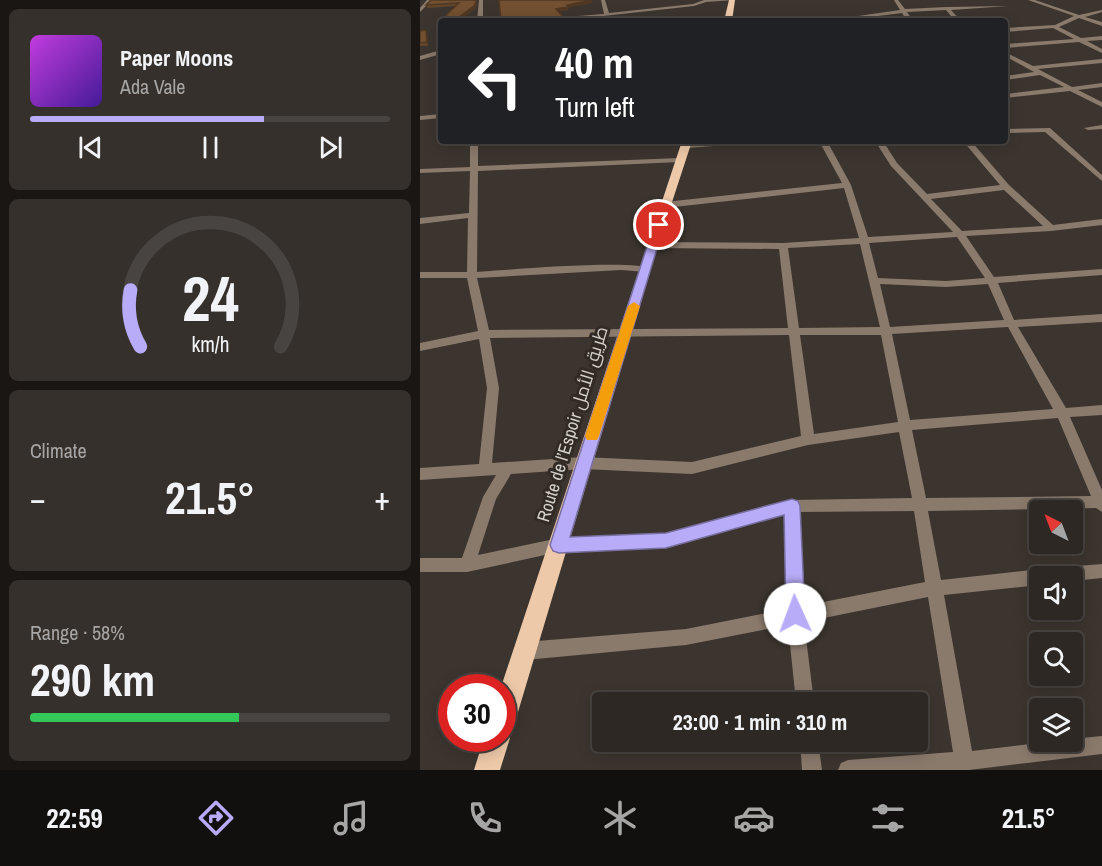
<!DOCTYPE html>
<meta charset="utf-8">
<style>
:root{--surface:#2d2823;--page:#35302b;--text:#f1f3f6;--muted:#a7a6a6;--line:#484441;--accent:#b8abf7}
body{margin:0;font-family:"Archivo Narrow",Cairo,sans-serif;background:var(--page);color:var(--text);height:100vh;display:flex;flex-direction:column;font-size:22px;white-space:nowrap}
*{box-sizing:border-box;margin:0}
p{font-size:20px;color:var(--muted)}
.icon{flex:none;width:33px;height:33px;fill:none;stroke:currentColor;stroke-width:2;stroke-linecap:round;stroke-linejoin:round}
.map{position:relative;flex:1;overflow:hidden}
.drawer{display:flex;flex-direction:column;gap:9px;padding:9px;background:#191613;width:420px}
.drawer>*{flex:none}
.hud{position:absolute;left:18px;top:18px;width:570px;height:126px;border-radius:6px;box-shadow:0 3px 15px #0003,0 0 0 2px var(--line);background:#202124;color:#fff;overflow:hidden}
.needle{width:39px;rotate:318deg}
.controls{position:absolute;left:609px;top:500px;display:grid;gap:12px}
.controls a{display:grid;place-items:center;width:54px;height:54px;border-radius:6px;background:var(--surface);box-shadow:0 3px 15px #0003,0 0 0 2px var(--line);font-size:30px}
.speed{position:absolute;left:18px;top:674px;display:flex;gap:12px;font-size:30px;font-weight:700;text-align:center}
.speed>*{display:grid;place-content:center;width:78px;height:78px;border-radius:50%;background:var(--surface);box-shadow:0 3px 15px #0003,0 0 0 2px var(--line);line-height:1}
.speed .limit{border:9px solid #d22;background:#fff;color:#111}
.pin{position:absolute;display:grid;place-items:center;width:51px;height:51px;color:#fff;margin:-26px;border:3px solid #fff;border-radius:50%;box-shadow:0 2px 6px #0007}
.me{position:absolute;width:66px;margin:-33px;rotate:358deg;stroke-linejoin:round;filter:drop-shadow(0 0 4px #0008)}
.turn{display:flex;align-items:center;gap:21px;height:126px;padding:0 18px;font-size:27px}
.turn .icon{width:78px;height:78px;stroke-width:2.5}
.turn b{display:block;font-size:42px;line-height:51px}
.big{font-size:45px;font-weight:700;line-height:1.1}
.drawer .card{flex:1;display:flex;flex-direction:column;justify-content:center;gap:9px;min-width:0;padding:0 21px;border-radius:9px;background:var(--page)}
.drawer .dial{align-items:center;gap:0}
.dial svg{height:156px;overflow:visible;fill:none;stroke:var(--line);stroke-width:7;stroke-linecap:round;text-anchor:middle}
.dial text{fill:var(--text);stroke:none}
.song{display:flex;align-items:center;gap:18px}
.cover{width:72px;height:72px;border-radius:9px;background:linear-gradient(135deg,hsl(290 70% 55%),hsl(260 70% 35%))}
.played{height:6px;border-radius:3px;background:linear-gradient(90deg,var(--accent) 65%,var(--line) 65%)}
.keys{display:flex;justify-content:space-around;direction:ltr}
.heat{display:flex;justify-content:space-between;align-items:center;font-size:33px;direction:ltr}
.charge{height:9px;border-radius:4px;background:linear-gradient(90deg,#34c759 58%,var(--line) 0)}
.trip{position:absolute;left:172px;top:692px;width:336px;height:60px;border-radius:6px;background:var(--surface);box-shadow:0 3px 15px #0003,0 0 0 2px var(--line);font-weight:700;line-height:60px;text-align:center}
.dock{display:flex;height:96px;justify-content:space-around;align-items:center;background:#12100e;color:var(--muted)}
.dock .icon{width:42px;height:42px}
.dock .selected{color:var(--accent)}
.dock b{font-size:27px;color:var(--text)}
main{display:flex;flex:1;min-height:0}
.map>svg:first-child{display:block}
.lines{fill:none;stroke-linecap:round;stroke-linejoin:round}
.path{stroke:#88827d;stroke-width:1.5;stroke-dasharray:1.5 1.5;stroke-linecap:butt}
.minor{fill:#8a7a6c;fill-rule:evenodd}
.trunk{fill:#eec9a9;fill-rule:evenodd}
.wall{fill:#62452a}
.shaded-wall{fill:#503822}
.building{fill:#725031;stroke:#503822;stroke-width:1.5}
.route{fill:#b8abf7;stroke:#786fa1;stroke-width:1.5}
.slow{fill:#f59e0b}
.labels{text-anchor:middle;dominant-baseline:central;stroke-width:6;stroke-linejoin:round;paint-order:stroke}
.street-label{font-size:18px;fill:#d4d0cc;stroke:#322b25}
</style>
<main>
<section class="drawer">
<div class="card">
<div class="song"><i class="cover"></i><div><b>Paper Moons</b><p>Ada Vale</p></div></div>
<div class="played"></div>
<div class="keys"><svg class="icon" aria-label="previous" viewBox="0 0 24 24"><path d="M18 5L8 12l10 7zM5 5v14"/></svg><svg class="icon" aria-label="pause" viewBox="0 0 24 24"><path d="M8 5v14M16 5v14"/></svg><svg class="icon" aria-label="next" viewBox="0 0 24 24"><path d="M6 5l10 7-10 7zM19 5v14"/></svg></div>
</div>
<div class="card dial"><svg viewBox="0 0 100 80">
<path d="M14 69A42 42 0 1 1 86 69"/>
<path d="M14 69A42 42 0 0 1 9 40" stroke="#b8abf7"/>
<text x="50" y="56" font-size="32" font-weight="700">24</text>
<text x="50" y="72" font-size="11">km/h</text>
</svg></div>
<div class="card"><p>Climate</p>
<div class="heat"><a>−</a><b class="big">21.5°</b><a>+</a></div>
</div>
<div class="card"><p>Range · 58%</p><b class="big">290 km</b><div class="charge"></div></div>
</section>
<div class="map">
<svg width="682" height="770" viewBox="0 0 682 770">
<rect width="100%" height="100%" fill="#3c352f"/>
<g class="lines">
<path class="path" d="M319,17L330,21"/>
<g class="minor">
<path d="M7,0H12L0,12V8Z"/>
<path d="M59,0H63V21H57Z"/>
<path d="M181,0H185L189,13L273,4L284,0H314L286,2L274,6L156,19L158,16L184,14Z"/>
<path d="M474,0H478L485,9L526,7L589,6L531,10L541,21H535L526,10L487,12L493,21H487L482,13L418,21H403L480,10Z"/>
<path d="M608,0H615L659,15L682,10V12L665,17L682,22V26L659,18L639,27L661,38L682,36V40L667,41L682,49V53L659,42L585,48V44L654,39L633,28L585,32V28L635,25L654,16Z"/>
<path d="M21,50V54L0,60V56Z"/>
<path d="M585,52L613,66L682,59V63L618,69L652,87L682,83V87L658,90L682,102V107L650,91L585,98V94L644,87L620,75L585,80V76L614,72L585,56Z"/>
<path d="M21,114V118L0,120V116Z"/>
<path d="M682,125V129L668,130L664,128Z"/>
<path d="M630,128L682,175V181L625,132L585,133V129Z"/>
<path d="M50,141H58V166L260,158L264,160L260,162L58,171L57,272C84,270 217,259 231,269L226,272L201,270L57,278L69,330L368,328L359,249L232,248L227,245L232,242L363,243L439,238L424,188L245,208L241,205L245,202L422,183L399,141H407L431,185L448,237L533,232L471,166L455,141H463L477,163L507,194L580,185L543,141H551L589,185L633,225L682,219V225L631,231L546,236L574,277L682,269V275L578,283L594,320L682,314V322L598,327L646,408L682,405V415L650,417L682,490V512L676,508L508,511L521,580L620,569L626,572L632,568L682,564V578L652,581V576H620V585L524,595L552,751L635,741H652V739L682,736V754L549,770H418L421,763L428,760L533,752L508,597L384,622L394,702H376L368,625L266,645L105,660L99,657L96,651L99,645L105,642L266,629L367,609L365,514L247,548L139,552L47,572H0V558H42L63,497L76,475L0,480V468L59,464L67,388L59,339L0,351V343L58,331L47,278H0V272H47L48,218L0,224V218L49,213L50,171L0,173V169L50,167ZM584,190L623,226L542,231L511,199ZM537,237L565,278L526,281L458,278L449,243ZM440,244L460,327L379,328L368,248ZM460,284L526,287L568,284L584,320L470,327ZM588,327L633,409L490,420L472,334ZM369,335L381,436L272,462L163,457L72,463L79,388L70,338ZM380,335H461L478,422L394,434ZM638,418L671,496L506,498L492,430ZM479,432L492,498L372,500L247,534L139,538L58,555L76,499L91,474L163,469L272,474L388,445ZM494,511L505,582L383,606L379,512Z"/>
<path d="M305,141H340L336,143L266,148L262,146L266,144Z"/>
<path d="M380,741H398L402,770H382Z"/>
</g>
<g class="trunk">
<path d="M309,0H315L312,21H304Z"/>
<path d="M262,141H272L238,245L95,722L91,731L87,732L90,738L80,770H54L64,738H82L81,687Z"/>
</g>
</g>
<g class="wall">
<path d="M11,0H57L56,8L39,21H29L26,15L35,6L8,8L6,5Z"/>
<path d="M0,31L7,34L8,46H0Z"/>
</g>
<g class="shaded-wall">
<path d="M56,0H57L56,8L39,21H34Z"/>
<path d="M172,0V3L148,8L149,10L137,12L136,9L147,5Z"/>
</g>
<g class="building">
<path d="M11,0H56L55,5L34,21H31L26,15L39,3L6,5Z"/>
<path d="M79,0H172L147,5L148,7L136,9L147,21H81Z"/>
<path d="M6,30L7,42L0,43V31Z"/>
</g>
<path class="route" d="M239,222L244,225L150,537L246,533L372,499L378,501L380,506L385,614L382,620L375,623L369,620L366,614L364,515L246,548L139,553L133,551L130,545L234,225Z"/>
<path class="slow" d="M214,302L220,306L179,436L177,440H167L165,436L208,306Z"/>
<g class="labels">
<g class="street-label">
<text transform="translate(152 424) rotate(-73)">Route de l’Espoir طريق الأمل</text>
</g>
</g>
</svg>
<div class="controls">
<a><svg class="needle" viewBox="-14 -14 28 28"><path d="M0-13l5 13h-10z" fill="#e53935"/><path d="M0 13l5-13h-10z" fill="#a7a6a6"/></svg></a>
<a><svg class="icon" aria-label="sound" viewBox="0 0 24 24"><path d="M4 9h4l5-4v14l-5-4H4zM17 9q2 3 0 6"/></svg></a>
<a><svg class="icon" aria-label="search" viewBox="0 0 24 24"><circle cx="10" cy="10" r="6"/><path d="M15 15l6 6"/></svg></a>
<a><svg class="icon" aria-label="layers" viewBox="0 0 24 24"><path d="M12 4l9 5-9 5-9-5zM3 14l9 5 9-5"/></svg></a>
</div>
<div class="speed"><div class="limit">30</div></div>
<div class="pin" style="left:239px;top:225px;background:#d93025"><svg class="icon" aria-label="arrive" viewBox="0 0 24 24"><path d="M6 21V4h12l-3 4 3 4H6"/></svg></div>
<svg class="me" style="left:375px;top:614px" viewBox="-20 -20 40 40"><circle r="19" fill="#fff"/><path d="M0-13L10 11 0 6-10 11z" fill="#b8abf7"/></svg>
<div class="trip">23:00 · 1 min · 310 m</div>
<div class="hud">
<div class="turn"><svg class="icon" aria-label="left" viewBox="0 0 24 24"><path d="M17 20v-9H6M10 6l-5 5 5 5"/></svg><div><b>40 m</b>Turn left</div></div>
</div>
</div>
</main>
<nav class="dock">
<b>22:59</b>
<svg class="icon selected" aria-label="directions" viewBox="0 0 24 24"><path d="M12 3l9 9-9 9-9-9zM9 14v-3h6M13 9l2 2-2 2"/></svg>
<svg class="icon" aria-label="music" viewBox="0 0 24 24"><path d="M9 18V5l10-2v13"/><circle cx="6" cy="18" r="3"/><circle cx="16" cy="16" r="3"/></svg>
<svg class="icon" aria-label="phone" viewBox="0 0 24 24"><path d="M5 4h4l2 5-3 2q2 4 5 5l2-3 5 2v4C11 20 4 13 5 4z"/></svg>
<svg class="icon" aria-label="climate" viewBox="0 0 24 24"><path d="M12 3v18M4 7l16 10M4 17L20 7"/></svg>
<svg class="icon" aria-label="car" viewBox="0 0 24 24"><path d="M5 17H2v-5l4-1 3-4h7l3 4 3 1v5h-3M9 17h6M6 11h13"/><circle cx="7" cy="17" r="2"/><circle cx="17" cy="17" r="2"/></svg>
<svg class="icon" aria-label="filters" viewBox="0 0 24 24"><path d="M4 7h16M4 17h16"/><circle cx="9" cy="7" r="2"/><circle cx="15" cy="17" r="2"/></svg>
<b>21.5°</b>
</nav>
